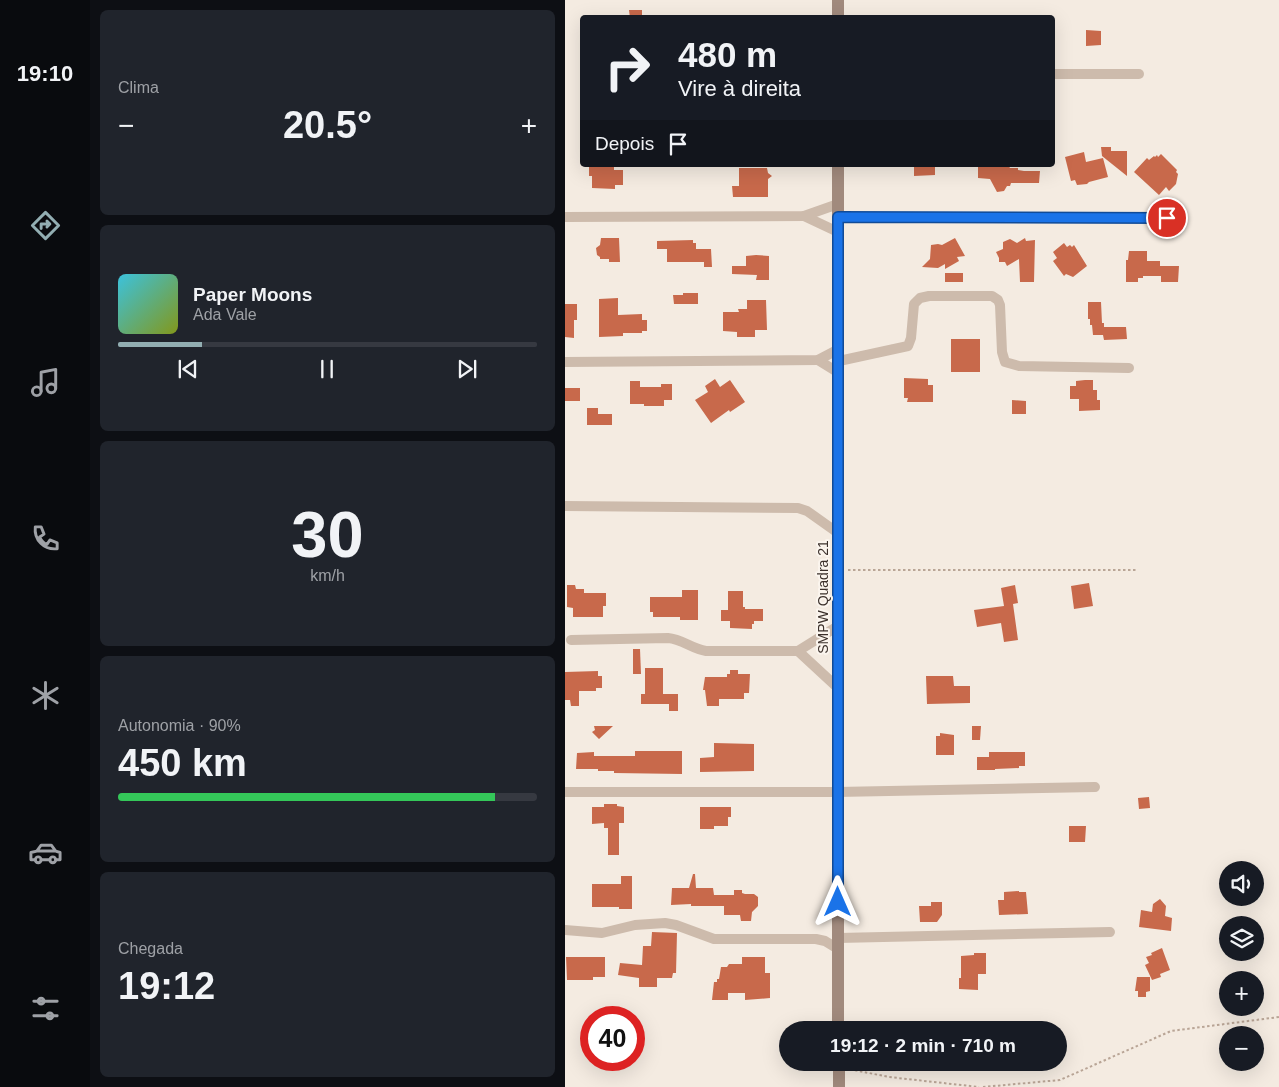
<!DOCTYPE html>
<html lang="pt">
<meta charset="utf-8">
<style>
:root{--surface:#171b24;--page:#20242c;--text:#f1f3f6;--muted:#9ea1a6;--line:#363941;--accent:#92aeb2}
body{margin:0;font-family:Arial,sans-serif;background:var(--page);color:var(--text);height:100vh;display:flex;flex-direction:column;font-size:19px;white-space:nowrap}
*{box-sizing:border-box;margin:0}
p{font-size:16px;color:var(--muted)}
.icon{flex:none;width:28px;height:28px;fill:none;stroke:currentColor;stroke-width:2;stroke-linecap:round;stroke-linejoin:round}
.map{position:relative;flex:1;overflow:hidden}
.panel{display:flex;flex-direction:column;gap:10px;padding:10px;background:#0d0f14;width:475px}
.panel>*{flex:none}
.hud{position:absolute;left:15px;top:15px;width:475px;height:152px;border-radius:5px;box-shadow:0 5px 20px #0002;background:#171b24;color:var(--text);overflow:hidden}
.controls{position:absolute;left:654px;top:861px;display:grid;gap:10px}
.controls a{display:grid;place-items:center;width:45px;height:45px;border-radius:50%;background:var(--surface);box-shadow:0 5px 20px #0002;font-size:25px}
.speed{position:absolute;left:15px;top:1006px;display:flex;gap:10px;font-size:25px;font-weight:700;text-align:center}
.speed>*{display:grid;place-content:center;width:65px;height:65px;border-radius:50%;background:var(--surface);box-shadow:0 5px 20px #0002;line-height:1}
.speed .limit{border:8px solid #d22;background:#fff;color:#111}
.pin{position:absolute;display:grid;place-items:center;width:42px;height:42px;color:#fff;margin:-21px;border:2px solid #fff;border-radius:50%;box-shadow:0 1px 5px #0007}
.me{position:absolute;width:55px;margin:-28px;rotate:0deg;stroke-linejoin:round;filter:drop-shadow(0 0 4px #0008)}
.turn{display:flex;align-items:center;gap:18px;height:105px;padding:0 15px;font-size:22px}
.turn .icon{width:65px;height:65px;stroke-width:2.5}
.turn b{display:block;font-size:35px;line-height:42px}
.then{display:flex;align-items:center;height:48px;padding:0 15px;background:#0003;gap:10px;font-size:19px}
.big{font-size:38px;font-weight:800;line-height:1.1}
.panel .widget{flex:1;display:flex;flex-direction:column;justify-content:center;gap:8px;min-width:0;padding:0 18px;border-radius:8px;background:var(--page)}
.panel .dial{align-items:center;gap:0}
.dial b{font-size:65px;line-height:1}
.song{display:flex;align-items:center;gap:15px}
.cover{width:60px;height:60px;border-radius:8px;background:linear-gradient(135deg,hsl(190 70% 55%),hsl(70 70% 35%))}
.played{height:5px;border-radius:2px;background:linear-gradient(90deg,var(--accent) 20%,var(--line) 20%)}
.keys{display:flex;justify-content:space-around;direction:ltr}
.heat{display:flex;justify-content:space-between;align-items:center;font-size:28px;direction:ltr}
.charge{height:8px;border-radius:4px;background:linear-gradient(90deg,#34c759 90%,var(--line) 0)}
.trip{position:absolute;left:214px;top:1021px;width:288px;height:50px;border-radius:25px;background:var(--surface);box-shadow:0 5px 20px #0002;font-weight:800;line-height:50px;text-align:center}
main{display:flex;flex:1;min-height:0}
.menu{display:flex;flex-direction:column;width:90px;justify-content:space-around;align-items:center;background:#090b0e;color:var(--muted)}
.menu .icon{width:35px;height:35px}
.menu .active{color:var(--accent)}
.menu b{font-size:22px;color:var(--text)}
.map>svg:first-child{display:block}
.building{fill:#c8694b}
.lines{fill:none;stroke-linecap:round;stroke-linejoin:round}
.path{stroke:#b9a596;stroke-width:2;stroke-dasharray:2.5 2.5;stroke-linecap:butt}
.street{stroke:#cdbbac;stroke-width:10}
.secondary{stroke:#a18a7d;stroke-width:12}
.route-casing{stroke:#114b97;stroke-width:12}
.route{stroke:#1a73e8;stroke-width:9}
.labels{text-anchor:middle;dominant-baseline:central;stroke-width:4;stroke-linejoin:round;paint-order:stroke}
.street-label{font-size:14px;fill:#3b302b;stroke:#fbf5ee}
</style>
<main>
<nav class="menu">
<b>19:10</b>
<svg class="icon active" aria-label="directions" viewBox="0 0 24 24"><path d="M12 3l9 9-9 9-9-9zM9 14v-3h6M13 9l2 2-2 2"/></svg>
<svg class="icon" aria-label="music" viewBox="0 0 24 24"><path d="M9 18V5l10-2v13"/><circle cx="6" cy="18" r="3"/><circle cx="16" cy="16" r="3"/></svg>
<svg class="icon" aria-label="phone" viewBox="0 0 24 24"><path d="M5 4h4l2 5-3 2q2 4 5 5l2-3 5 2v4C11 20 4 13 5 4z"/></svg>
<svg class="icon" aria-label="climate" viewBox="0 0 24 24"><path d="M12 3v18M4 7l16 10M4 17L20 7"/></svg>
<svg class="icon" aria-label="car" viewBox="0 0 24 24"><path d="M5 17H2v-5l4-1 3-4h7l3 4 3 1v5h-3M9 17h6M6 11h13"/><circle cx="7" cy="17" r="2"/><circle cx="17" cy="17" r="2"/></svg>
<svg class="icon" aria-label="filters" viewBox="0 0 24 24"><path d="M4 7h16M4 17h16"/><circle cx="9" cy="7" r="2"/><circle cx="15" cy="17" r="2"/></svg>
</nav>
<section class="panel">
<div class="widget"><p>Clima</p>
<div class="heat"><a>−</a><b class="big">20.5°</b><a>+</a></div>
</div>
<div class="widget">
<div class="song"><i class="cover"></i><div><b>Paper Moons</b><p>Ada Vale</p></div></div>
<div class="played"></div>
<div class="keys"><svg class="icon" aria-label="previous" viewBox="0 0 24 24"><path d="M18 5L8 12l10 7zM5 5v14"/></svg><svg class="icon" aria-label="pause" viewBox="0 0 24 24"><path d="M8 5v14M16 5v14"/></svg><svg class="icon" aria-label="next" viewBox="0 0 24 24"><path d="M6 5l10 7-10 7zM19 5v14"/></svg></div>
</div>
<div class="widget dial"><b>30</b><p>km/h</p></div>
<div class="widget"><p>Autonomia · 90%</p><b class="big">450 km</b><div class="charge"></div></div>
<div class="widget"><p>Chegada</p><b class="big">19:12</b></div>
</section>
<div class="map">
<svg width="714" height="1087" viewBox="0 0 714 1087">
<rect width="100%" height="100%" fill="#f4ebe1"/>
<g class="building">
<path d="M64,10H77V18H65Z"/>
<path d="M521,30L536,31V45L521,46Z"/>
<path d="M536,147H546V151H562V176L537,156Z"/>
<path d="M519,152L521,162L538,158L543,177L524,182L522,184L512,185L510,180L506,181L500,157Z"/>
<path d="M596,154L612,170L611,172L613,174L611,184L604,191L601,187L594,195L569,172L582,158L584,160L589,156L590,157L592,155L593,157Z"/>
<path d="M24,165L49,167V170H58V185H50V189L27,188V176H24Z"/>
<path d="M349,165H370V175L349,176Z"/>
<path d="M413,165H443L445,168H453V170L459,171H475L474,183H446L445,186H442L439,191L432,192L425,179L413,178Z"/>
<path d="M174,168H202L203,173L207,176L203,179V197H168L167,186H174Z"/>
<path d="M36,238H54L55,262H44V259H35V257L32,255L31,248L35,245Z"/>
<path d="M390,238L400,256L392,257L394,261L380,269V264L373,268L357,267L365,259L366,245L373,244L377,245Z"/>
<path d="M460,238L461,241L470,240L469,282H455L454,259L442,266L440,262H434V258L431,252L438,249V242L445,239L452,243Z"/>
<path d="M128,240V243H131V249H146L147,267H139V262H102V249H92V241Z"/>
<path d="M499,243L502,247L505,245L507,247L509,245L522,266L508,277L501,274L499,276L488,261L492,258L488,252Z"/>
<path d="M564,251H582V261H595V266H614L613,282H596V276H578V278H573V282H561V260H563Z"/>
<path d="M191,255L204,256V280H191L192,275L167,274V266H181V256Z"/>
<rect x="380" y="273" width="18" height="9"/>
<path d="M118,293H133V304H109L108,295H118Z"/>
<path d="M53,298V315L77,314V320H82V331H77V333H58V336L34,337V299Z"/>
<path d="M182,300H201L202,330H190V337H172V332L158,331V312H174L173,309H182Z"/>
<path d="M523,302H536L537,323H539V327H561L562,339L539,340L538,335H528L527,325H525V319H523Z"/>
<path d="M0,304H12V320H9V338L0,337Z"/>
<rect x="386" y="339" width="29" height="33"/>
<path d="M339,378L363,379V385H368V402H342L343,398H339Z"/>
<path d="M150,379L155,387L165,380L180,402L165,412L164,410L146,423L130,400L143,392L140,386Z"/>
<path d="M520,380H528V390H532V400H535V410L514,411V399H505V386H511V381Z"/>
<path d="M65,381H75V387H96V384H107V400H99V406H79V404H65Z"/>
<rect x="0" y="388" width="15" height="13"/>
<path d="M447,400L461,401V414H447Z"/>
<path d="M22,408H33V414H47V425H22Z"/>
<path d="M524,583L528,606L509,609L506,586Z"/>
<path d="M2,585H10L11,589H19V593H41V606H38V617H8V608L2,607Z"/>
<path d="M450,585L453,603L448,604L453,640L439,642L436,623L412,627L409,610L439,606L436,588Z"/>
<path d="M117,590H133V620H115V617H88V612H85V597H117Z"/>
<path d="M163,591H178V607H180V609H198V621H189V624H187V629L165,628V621H156V610H163Z"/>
<path d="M68,649H75L76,674H68Z"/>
<path d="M80,668H98V694H113V711H104V704H76V694H80Z"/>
<path d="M165,670H173V674H185L184,693H179V699H154V706H142L140,690H138L140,677H162V674H165Z"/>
<path d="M33,671V676H37V688H31V691H14V706H6L5,700H0V672Z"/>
<path d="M361,676H388L389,686H405V703L362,704Z"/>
<path d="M29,726H48L34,739L27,732L30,730Z"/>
<path d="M407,726H416L415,740H407Z"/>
<path d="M375,733L389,735V755H371V736H375Z"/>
<path d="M149,743L189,744V771L135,772V758L149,757Z"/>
<path d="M70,751H117V774L49,773V771H33V769H11L12,753L29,752V756H70Z"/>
<path d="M424,752H460V766H454V768L430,769V770H412V757H424Z"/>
<path d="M584,797L585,808L574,809L573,798Z"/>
<path d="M39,804H52V806L59,807V823H54V855H43V828H39V823L27,824V807H39Z"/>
<path d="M135,807H166V817H163V826H149V829H135Z"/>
<path d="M504,826H521L520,842H504Z"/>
<path d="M128,874H130L131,888H148L149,895H169V890H177V893L180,894H189L193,897V906L187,912L186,921H176L175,915H159V906H126V904L106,905L107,888H124Z"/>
<path d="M56,876H67V909H54V907H27V884H56Z"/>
<path d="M454,891V892H461L463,914L434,915L433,900H439V892Z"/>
<path d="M595,899L601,906L600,916L607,918L606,931L574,927L576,910L587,912L588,904Z"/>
<path d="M366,902H377V915L372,922H355L354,906H366Z"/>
<path d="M87,932L112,933L111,973H108L107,978H92V987H74V978L53,975L55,963L77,965L78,946H86Z"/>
<path d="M597,948L605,970L595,974L596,977L587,980L580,965L584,963L581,957L587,955L586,953Z"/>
<path d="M409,953H421V974H413V990L394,989V978H396V956L409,955Z"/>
<path d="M1,957H40V977H28V980H2Z"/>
<path d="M177,957H200V973H205V998L180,1000V993H163V1000H147L149,982H152V979H154L156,967H162L164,964H177Z"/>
<path d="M572,977H585V991L581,992V997H573V991H570Z"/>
</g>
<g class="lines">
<g class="path">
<path d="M283,570H571"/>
<path d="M285,1070H289L324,1077L414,1087"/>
<path d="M418,1087L495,1080L606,1031L714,1017"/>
</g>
<g class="street">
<path d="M488,74H574"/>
<path d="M239,216L273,232"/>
<path d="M0,217L239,216L273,204"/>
<path d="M273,217L602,218"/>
<path d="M253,360L274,373"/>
<path d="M274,361L343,346L346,338L349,304L355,298L364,296H427L433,300L435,305L437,352L440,362L454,366L564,368"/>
<path d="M0,362L253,360L274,349"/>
<path d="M0,506L233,508L242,511L273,533"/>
<path d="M6,640L103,638C117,639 127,649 141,651H233L273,626"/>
<path d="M233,651L273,688"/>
<path d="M0,792H272L530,787"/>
<path d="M0,930L37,933L70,925L100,923L111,925L149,939H251L260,941L273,949"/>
<path d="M273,938L545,932"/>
</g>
<g class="secondary">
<path d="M273,18V0"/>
<path d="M273,165V1030"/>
<path d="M274,1062V1087"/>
</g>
</g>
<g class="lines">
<defs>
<path id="route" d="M273,902V217L602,218"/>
</defs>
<use href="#route" class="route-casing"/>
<use href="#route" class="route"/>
</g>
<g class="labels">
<g class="street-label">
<text transform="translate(258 597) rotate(-90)">SMPW Quadra 21</text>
</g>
</g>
</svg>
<div class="controls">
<a><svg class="icon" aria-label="sound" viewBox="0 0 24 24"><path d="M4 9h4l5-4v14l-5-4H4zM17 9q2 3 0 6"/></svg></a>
<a><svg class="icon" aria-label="layers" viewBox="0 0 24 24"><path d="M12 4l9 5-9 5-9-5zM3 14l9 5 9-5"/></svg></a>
<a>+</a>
<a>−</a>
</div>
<div class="speed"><div class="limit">40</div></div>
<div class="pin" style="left:602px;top:218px;background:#d93025"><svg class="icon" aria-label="arrive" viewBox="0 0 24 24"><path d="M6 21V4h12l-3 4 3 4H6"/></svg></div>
<svg class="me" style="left:273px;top:902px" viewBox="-20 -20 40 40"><path d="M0-17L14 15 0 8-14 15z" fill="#1a73e8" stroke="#fff" stroke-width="4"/></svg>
<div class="trip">19:12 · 2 min · 710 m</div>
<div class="hud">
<div class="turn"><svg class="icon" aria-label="right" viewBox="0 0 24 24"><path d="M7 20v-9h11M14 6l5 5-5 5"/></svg><div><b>480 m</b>Vire à direita</div></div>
<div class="then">Depois<svg class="icon" aria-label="arrive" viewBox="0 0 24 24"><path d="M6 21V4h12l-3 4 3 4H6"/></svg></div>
</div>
</div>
</main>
